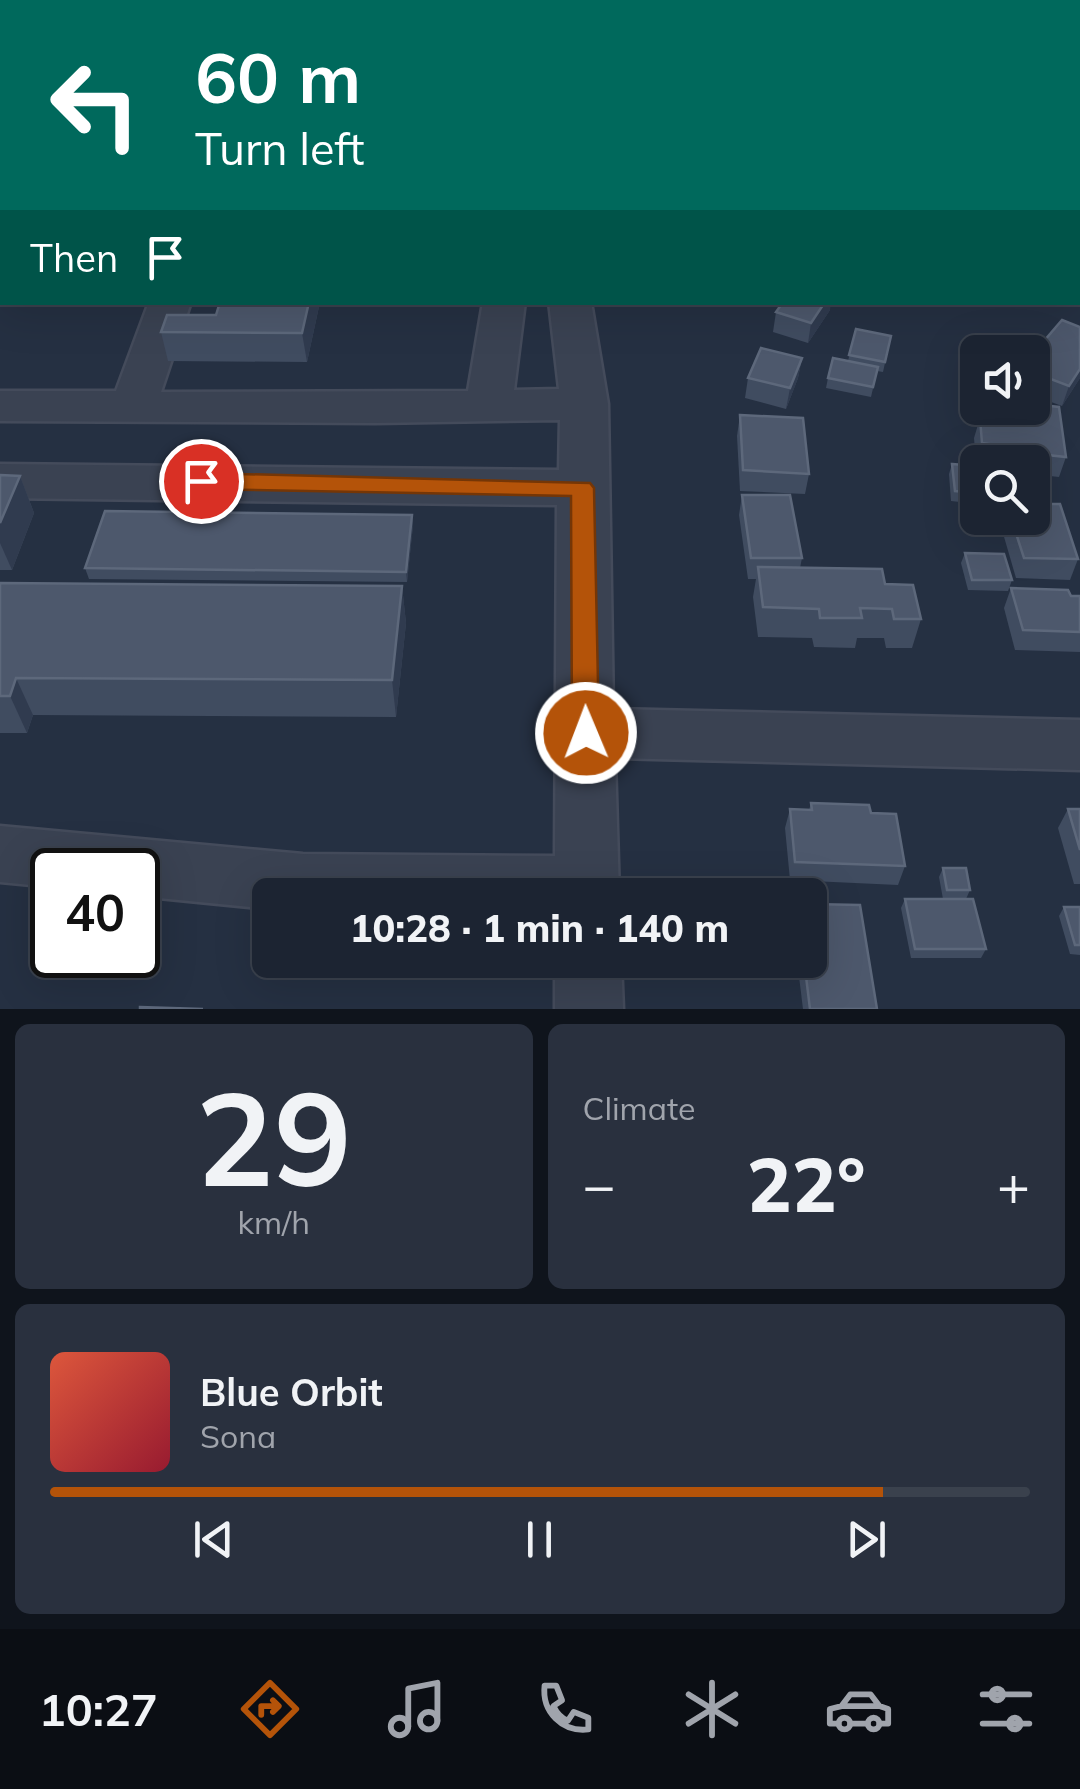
<!DOCTYPE html>
<meta charset="utf-8">
<style>
:root{--surface:#1c2432;--page:#29303e;--text:#f1f3f6;--muted:#a0a4ac;--line:#3a414d;--accent:#b45309}
body{margin:0;font-family:Mulish,sans-serif;background:var(--page);color:var(--text);height:100vh;display:flex;flex-direction:column;font-size:38px;white-space:nowrap}
*{box-sizing:border-box;margin:0}
p{font-size:32px;color:var(--muted)}
.icon{flex:none;width:55px;height:55px;fill:none;stroke:currentColor;stroke-width:2;stroke-linecap:round;stroke-linejoin:round}
.map{position:relative;height:1009px;overflow:hidden}
.sheet{display:flex;flex-direction:column;gap:15px;padding:15px;background:#0f141c;flex:1}
.sheet>*{flex:none}
.banner{position:absolute;left:0px;top:0px;width:1080px;height:305px;box-shadow:0 10px 40px #0002,0 0 0 2px var(--line);background:#00695c;color:#fff;overflow:hidden}
.tools{position:absolute;left:960px;top:335px;display:grid;gap:20px}
.tools a{display:grid;place-items:center;width:90px;height:90px;border-radius:15px;background:var(--surface);box-shadow:0 10px 40px #0002,0 0 0 2px var(--line);font-size:50px}
.speed{position:absolute;left:30px;top:848px;display:flex;gap:20px;font-size:50px;font-weight:700;text-align:center}
.speed>*{display:grid;place-content:center;width:130px;height:130px;border-radius:50%;background:var(--surface);box-shadow:0 10px 40px #0002,0 0 0 2px var(--line);line-height:1}
.speed .limit{border:5px solid #111;border-radius:15px;background:#fff;color:#111}
.pin{position:absolute;display:grid;place-items:center;width:85px;height:85px;color:#fff;margin:-42px;border:5px solid #fff;border-radius:50%;box-shadow:0 2px 10px #0007}
.me{position:absolute;width:110px;margin:-55px;rotate:359deg;stroke-linejoin:round;filter:drop-shadow(0 0 8px #0008)}
.turn{display:flex;align-items:center;gap:35px;height:210px;padding:0 30px;font-size:45px}
.turn .icon{width:130px;height:130px;stroke-width:2.5}
.turn b{display:block;font-size:70px;line-height:85px}
.then{display:flex;align-items:center;height:95px;padding:0 30px;background:#0003;gap:20px;font-size:38px}
.big{font-size:75px;font-weight:800;line-height:1.1}
.sheet .widget{flex:1;display:flex;flex-direction:column;justify-content:center;gap:15px;min-width:0;padding:0 35px;border-radius:15px;background:var(--page)}
.sheet .dial{align-items:center;gap:0}
.dial b{font-size:130px;line-height:1}
.song{display:flex;align-items:center;gap:30px}
.cover{width:120px;height:120px;border-radius:15px;background:linear-gradient(135deg,hsl(10 70% 55%),hsl(350 70% 35%))}
.played{height:10px;border-radius:5px;background:linear-gradient(90deg,var(--accent) 85%,var(--line) 85%)}
.keys{display:flex;justify-content:space-around;direction:ltr}
.heat{display:flex;justify-content:space-between;align-items:center;font-size:55px;direction:ltr}
.sheet .tiles{flex:1;display:grid;gap:15px;grid-template-columns:1fr 1fr}
.widget:last-child{grid-column:span 2}
.trip{position:absolute;left:252px;top:878px;width:575px;height:100px;border-radius:15px;background:var(--surface);box-shadow:0 10px 40px #0002,0 0 0 2px var(--line);font-weight:800;line-height:100px;text-align:center}
.dock{display:flex;height:160px;justify-content:space-around;align-items:center;background:#0b0e14;color:var(--muted)}
.dock .icon{width:70px;height:70px}
.dock .active{color:var(--accent)}
.dock b{font-size:45px;color:var(--text)}
.map>svg:first-child{display:block}
.green{fill:#273e43}
.lines{fill:none;stroke-linecap:round;stroke-linejoin:round}
.minor-casing{stroke:#444b5b;stroke-width:5}
.major-casing{stroke:#444b5b;stroke-width:5}
.path{stroke:#41575b;stroke-width:5;stroke-dasharray:5 5;stroke-linecap:butt}
.minor{fill:#3a4252;fill-rule:evenodd}
.major{fill:#586172;fill-rule:evenodd}
.wall{fill:#404c60}
.shaded-wall{fill:#303b4f}
.building{fill:#4d586c;stroke:#5d687b;stroke-width:2.5}
.route{fill:#b45309;stroke:#753606;stroke-width:2.5}
</style>
<div class="map">
<svg width="1080" height="1009" viewBox="0 0 1080 1009">
<rect width="100%" height="100%" fill="#253042"/>
<path class="green" d="M484,0H1080V99L1078,2H478Z"/>
<g class="lines">
<defs>
<g id="minor">
<path d="M372,0H404L405,2H374Z"/>
<path d="M1080,100V122H1078V101Z"/>
<path d="M149,302H191L161,392L468,391L483,302H525L514,390L559,389L549,302H591L608,404L613,709L1080,720V770L615,758L619,895H270V909L138,896V870H52V887L0,882V826L303,854L555,856L557,505L0,498V464L559,470L560,420L375,423L0,421V391H116Z"/>
<path d="M555,960H621L623,1009H555Z"/>
</g>
<path id="major" d="M2,46V68L0,69V47Z"/>
</defs>
<use href="#minor" class="minor-casing"/>
<use href="#major" class="major-casing"/>
<path class="path" d="M452,2L458,0"/>
<use href="#minor" class="minor"/>
<use href="#major" class="major"/>
</g>
<g class="wall">
<path d="M1078,152H1080V188L1078,189Z"/>
<path d="M320,302L307,362L168,361L161,332L216,315Z"/>
<path d="M830,310L808,343L773,332L776,312Z"/>
<path d="M856,329L891,336L883,372L877,371L871,397L826,388L828,378L848,361Z"/>
<path d="M1032,355L1080,378L1062,406L1032,395Z"/>
<path d="M802,358L798,378L786,409L745,398L748,378Z"/>
<path d="M999,408H1032L1066,457L1059,477L1050,476L1042,496L1032,495V462L976,464L974,438L980,418L995,420Z"/>
<path d="M740,415L809,474L805,494L740,491L737,436Z"/>
<path d="M952,464L978,466V504L951,501L949,474Z"/>
<path d="M0,475L20,476L34,513L12,570H0Z"/>
<path d="M742,495L802,558L800,568L885,584L921,619L912,648H886L884,638H857L855,648L814,647L812,638L758,637L753,597L756,579H748L739,515Z"/>
<path d="M412,515L413,525L407,582L89,579L85,568Z"/>
<path d="M1002,518H1032L1078,559L1070,580L1016,578L1000,523Z"/>
<path d="M965,553L1012,580L1008,591L968,590L961,563Z"/>
<path d="M0,583L402,586L406,623L396,717L33,715L27,733H0Z"/>
<path d="M1011,588L1080,596V652L1015,650L1004,608Z"/>
<path d="M811,803L871,813L905,866L898,885L790,880L785,828L790,809L809,810Z"/>
<path d="M1068,809H1080V884H1074L1058,828Z"/>
<path d="M943,868L970,890L966,899L986,949L981,958H911L901,908L905,899H943L939,877Z"/>
<path d="M1064,907H1080V955L1070,954L1059,916Z"/>
<path d="M797,960H810L877,1009H803Z"/>
</g>
<g class="shaded-wall">
<path d="M309,302H320L307,362L302,333Z"/>
<path d="M825,302H831L830,310L808,343L811,323Z"/>
<path d="M802,358L798,378L786,409L790,388Z"/>
<path d="M1080,369V378L1062,406L1069,386Z"/>
<path d="M20,476L34,513L12,570L0,543V523Z"/>
<path d="M412,515L413,525L407,582L406,572Z"/>
<path d="M402,586L406,623L396,717L392,680Z"/>
<path d="M16,678L33,715L27,733L10,696Z"/>
</g>
<g class="building">
<rect x="1078" y="152" width="2" height="18"/>
<path d="M220,302H309L302,333L161,332L167,315H216Z"/>
<path d="M783,302H825L811,323L776,312Z"/>
<path d="M1062,320L1080,327V369L1069,386L1032,372V355Z"/>
<path d="M856,329L891,336L885,362L849,355Z"/>
<path d="M761,348L802,358L790,388L748,378Z"/>
<path d="M833,358L878,367L873,387L828,378Z"/>
<path d="M1032,404L1059,407L1066,457L1047,455L1050,476L1032,474V462H1005L1003,446L982,443L980,418L1003,421L1002,408H1032Z"/>
<path d="M740,415L803,418L809,474L743,470Z"/>
<path d="M952,464L978,466V493L955,491Z"/>
<path d="M0,475L20,476L0,523Z"/>
<path d="M742,495H790L802,558H751Z"/>
<path d="M1032,504H1060L1078,559L1024,558L1011,518H1032Z"/>
<path d="M105,511L412,515L406,572L85,568Z"/>
<path d="M965,553L1004,554L1012,580H972Z"/>
<path d="M758,567L882,569L885,584L913,585L921,619H894L892,609L860,608L862,618H820L819,609L763,607Z"/>
<path d="M0,583L402,586L392,680L16,678L10,696H0Z"/>
<path d="M1011,588L1068,590L1071,596H1080V632L1023,630Z"/>
<path d="M811,803L869,805L871,813L896,814L905,866L795,862L790,809L812,810Z"/>
<path d="M1068,809H1080V850Z"/>
<path d="M943,868H966L970,890H947Z"/>
<path d="M905,899H973L986,949H915Z"/>
<path d="M810,904L860,905L877,1009H810L804,960H810Z"/>
<path d="M1064,907H1080V945H1075Z"/>
<path d="M140,1007L203,1009H140Z"/>
</g>
<path class="route" d="M201,473L590,483L594,488L599,733L595,741L586,744L576,741L572,733L571,496L201,489L190,481Z"/>
</svg>
<div class="tools">
<a><svg class="icon" aria-label="sound" viewBox="0 0 24 24"><path d="M4 9h4l5-4v14l-5-4H4zM17 9q2 3 0 6"/></svg></a>
<a><svg class="icon" aria-label="search" viewBox="0 0 24 24"><circle cx="10" cy="10" r="6"/><path d="M15 15l6 6"/></svg></a>
</div>
<div class="speed"><div class="limit">40</div></div>
<div class="pin" style="left:201px;top:481px;background:#d93025"><svg class="icon" aria-label="arrive" viewBox="0 0 24 24"><path d="M6 21V4h12l-3 4 3 4H6"/></svg></div>
<svg class="me" style="left:586px;top:733px" viewBox="-20 -20 40 40"><circle r="17" fill="#b45309" stroke="#fff" stroke-width="3"/><path d="M0-11L8 9 0 5-8 9z" fill="#fff"/></svg>
<div class="trip">10:28 · 1 min · 140 m</div>
<div class="banner">
<div class="turn"><svg class="icon" aria-label="left" viewBox="0 0 24 24"><path d="M17 20v-9H6M10 6l-5 5 5 5"/></svg><div><b>60 m</b>Turn left</div></div>
<div class="then">Then<svg class="icon" aria-label="arrive" viewBox="0 0 24 24"><path d="M6 21V4h12l-3 4 3 4H6"/></svg></div>
</div>
</div>
<section class="sheet">
<div class="tiles">
<div class="widget dial"><b>29</b><p>km/h</p></div>
<div class="widget"><p>Climate</p>
<div class="heat"><a>−</a><b class="big">22°</b><a>+</a></div>
</div>
<div class="widget">
<div class="song"><i class="cover"></i><div><b>Blue Orbit</b><p>Sona</p></div></div>
<div class="played"></div>
<div class="keys"><svg class="icon" aria-label="previous" viewBox="0 0 24 24"><path d="M18 5L8 12l10 7zM5 5v14"/></svg><svg class="icon" aria-label="pause" viewBox="0 0 24 24"><path d="M8 5v14M16 5v14"/></svg><svg class="icon" aria-label="next" viewBox="0 0 24 24"><path d="M6 5l10 7-10 7zM19 5v14"/></svg></div>
</div>
</div>
</section>
<nav class="dock">
<b>10:27</b>
<svg class="icon active" aria-label="directions" viewBox="0 0 24 24"><path d="M12 3l9 9-9 9-9-9zM9 14v-3h6M13 9l2 2-2 2"/></svg>
<svg class="icon" aria-label="music" viewBox="0 0 24 24"><path d="M9 18V5l10-2v13"/><circle cx="6" cy="18" r="3"/><circle cx="16" cy="16" r="3"/></svg>
<svg class="icon" aria-label="phone" viewBox="0 0 24 24"><path d="M5 4h4l2 5-3 2q2 4 5 5l2-3 5 2v4C11 20 4 13 5 4z"/></svg>
<svg class="icon" aria-label="climate" viewBox="0 0 24 24"><path d="M12 3v18M4 7l16 10M4 17L20 7"/></svg>
<svg class="icon" aria-label="car" viewBox="0 0 24 24"><path d="M5 17H2v-5l4-1 3-4h7l3 4 3 1v5h-3M9 17h6M6 11h13"/><circle cx="7" cy="17" r="2"/><circle cx="17" cy="17" r="2"/></svg>
<svg class="icon" aria-label="filters" viewBox="0 0 24 24"><path d="M4 7h16M4 17h16"/><circle cx="9" cy="7" r="2"/><circle cx="15" cy="17" r="2"/></svg>
</nav>
